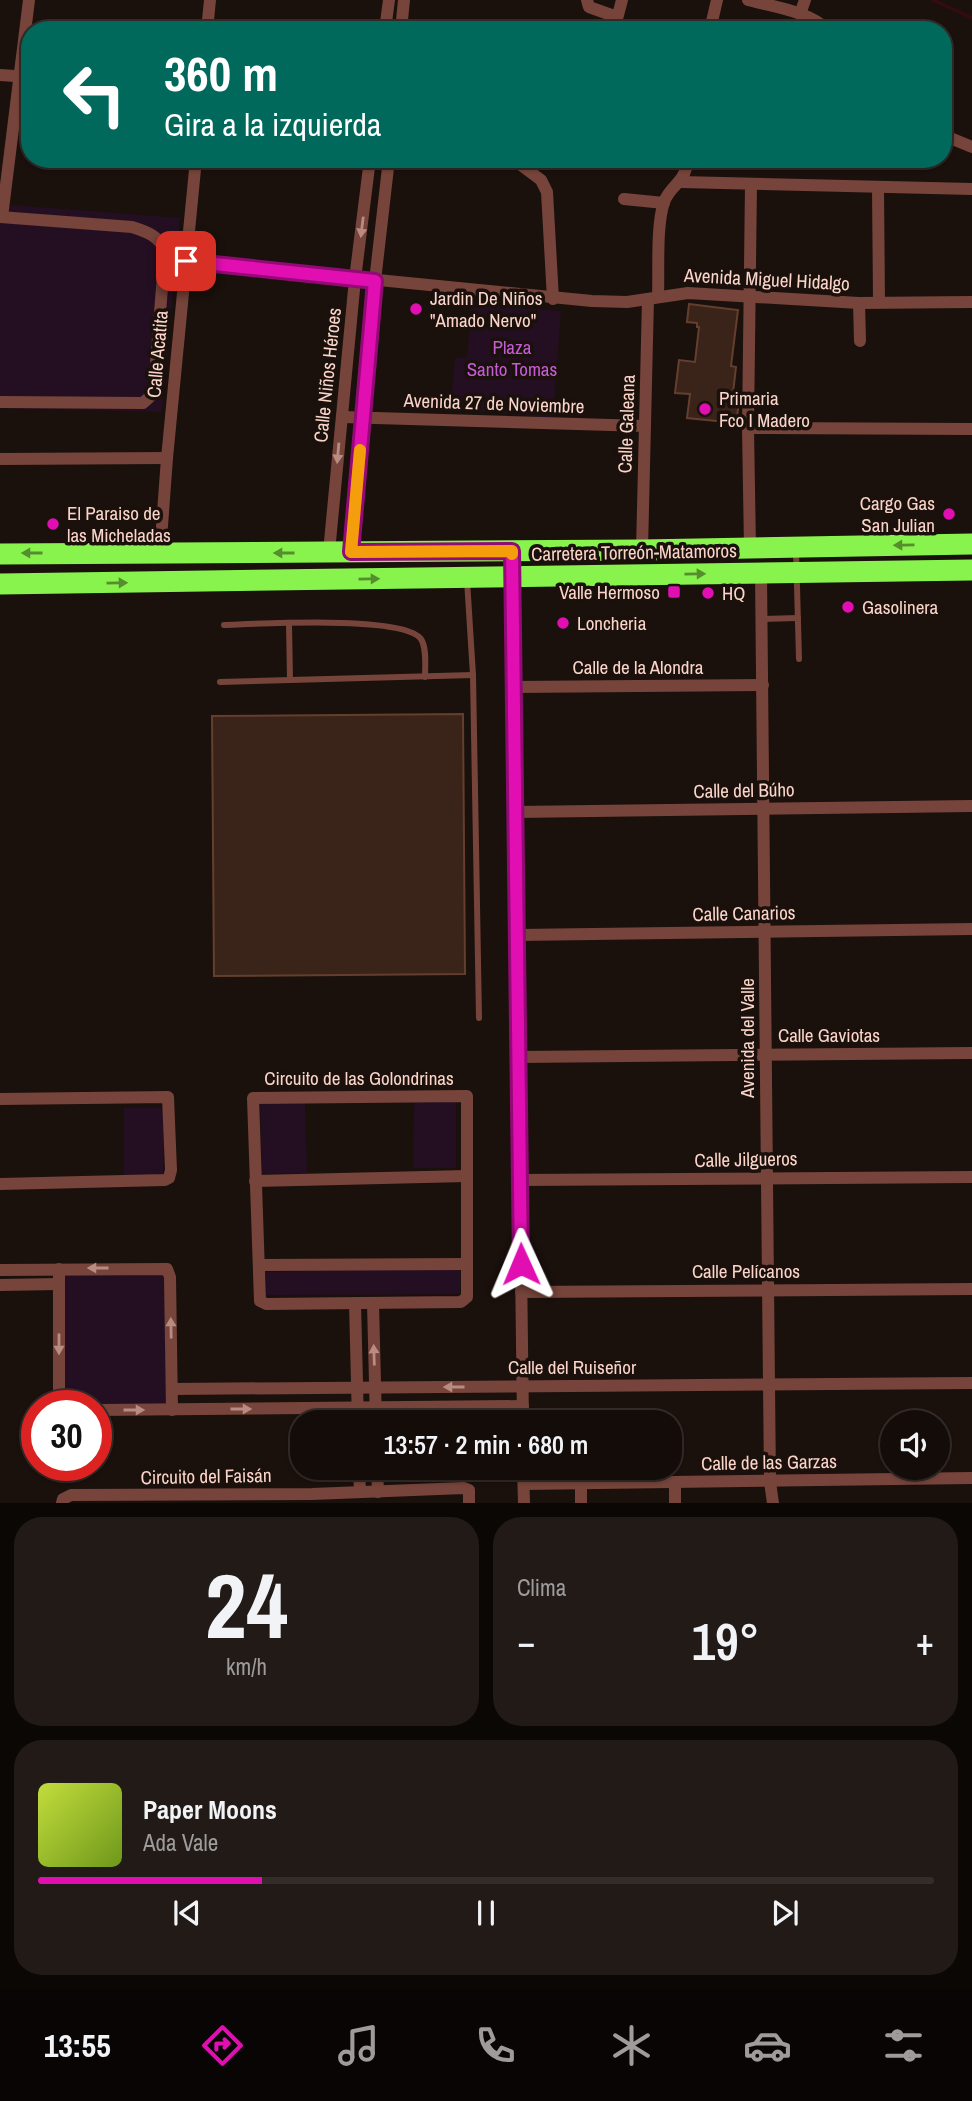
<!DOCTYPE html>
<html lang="es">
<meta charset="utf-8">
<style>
:root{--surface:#140c09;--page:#211a17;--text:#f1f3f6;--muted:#9d9b9c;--line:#332c2a;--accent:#e10fb2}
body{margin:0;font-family:"Archivo Narrow",sans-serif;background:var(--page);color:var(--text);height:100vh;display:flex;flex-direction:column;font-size:26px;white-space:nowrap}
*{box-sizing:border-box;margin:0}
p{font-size:23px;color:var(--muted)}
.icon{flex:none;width:38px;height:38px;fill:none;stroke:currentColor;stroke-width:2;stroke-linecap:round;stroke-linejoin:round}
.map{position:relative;height:1503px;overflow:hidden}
.drawer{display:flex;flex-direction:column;gap:14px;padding:14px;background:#0b0705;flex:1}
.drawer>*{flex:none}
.hud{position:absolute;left:21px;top:21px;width:931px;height:147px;border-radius:28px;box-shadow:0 2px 5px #0004,0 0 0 2px var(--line);background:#00695c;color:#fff;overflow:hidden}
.buttons{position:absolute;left:880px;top:1410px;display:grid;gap:14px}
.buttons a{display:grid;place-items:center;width:70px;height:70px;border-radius:50%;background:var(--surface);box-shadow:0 2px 5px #0004,0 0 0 2px var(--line);font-size:35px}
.speed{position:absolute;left:21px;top:1390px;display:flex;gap:14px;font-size:35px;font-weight:700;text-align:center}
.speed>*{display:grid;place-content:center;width:91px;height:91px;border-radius:50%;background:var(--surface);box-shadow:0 2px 5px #0004,0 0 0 2px var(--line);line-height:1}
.speed .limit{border:10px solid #d22;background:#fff;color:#111}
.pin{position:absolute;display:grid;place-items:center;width:60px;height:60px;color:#fff;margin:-30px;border-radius:14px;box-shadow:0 4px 10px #0006}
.me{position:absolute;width:77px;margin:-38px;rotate:359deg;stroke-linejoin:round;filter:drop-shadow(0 0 5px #0008)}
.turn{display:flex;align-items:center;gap:24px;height:147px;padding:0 28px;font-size:32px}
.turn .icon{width:91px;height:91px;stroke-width:2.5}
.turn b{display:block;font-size:49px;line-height:60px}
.big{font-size:52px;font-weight:600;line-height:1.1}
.drawer .card{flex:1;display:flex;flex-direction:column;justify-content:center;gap:10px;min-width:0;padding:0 24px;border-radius:28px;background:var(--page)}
.drawer .dial{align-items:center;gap:0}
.dial b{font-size:91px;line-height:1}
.song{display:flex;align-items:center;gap:21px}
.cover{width:84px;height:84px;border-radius:10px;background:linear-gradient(135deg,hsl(70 70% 55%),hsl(80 70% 35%))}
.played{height:7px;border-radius:4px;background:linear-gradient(90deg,var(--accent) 25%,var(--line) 25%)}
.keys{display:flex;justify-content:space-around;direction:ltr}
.heat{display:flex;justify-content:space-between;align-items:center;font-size:38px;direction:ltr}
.drawer .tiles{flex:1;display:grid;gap:14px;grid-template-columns:1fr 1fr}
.card:last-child{grid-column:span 2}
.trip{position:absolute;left:290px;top:1410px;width:392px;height:70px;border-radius:28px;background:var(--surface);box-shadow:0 2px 5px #0004,0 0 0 2px var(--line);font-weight:600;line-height:70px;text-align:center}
.menu{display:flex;height:112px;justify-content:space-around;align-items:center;background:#080504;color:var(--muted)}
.menu .icon{width:49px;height:49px}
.menu .active{color:var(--accent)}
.menu b{font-size:32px;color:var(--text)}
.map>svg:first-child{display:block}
.green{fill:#240f22}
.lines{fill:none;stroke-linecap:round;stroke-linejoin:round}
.stream{stroke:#340b15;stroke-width:3.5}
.building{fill:#3a2419;stroke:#643f2d;stroke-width:2}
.lane{stroke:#76443a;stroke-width:6}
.street{stroke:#76443a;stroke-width:12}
.highway{stroke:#87f34c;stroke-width:21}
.oneway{fill:#b88c82}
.oneway2{fill:#568d2f}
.route-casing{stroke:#920a74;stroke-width:18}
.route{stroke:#e10fb2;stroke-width:12}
.slow{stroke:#f59e0b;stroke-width:12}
.poi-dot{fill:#e10fb2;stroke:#1a100c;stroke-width:2.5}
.labels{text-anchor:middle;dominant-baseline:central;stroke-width:7;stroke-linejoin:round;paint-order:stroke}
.street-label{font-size:19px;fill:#fbd5c9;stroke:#1a100c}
.poi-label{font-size:19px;fill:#fbd5c9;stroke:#1a100c;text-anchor:start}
.park-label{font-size:19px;fill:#c65bd5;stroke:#1a100c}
</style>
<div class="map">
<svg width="972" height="1503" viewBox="0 0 972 1503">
<rect width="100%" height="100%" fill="#1a100c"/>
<g class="green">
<path d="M0,204L180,218L162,412L0,408Z"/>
<path d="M471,304L561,311L553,418L450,409L455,358H467Z"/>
<path d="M305,1101L307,1173L262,1174L260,1102Z"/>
<path d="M414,1101H456V1168H413Z"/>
<path d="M124,1108H164L163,1176H124Z"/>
<path d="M460,1268V1294L266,1295L265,1272Z"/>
<path d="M166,1271L167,1403L65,1404L64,1272Z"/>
</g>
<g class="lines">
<path class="stream" d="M933,0L972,18"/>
</g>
<g class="building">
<path d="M689,304L738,310L731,366L736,367L732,402L739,403L736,423L687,418L690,394L675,393L679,360L695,362L699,327H697V323L687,322Z"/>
<path d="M463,714L465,974L214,976L212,716Z"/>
</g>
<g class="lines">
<g class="lane">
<path d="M796,550L799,659"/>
<path d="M467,580L473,675L479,1018"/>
<path d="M762,619L798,618"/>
<path d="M289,624L290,680"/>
<path d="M224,625C257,624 404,615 421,639C427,648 425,666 425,677"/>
<path d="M220,682L473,675"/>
</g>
<g class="street">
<path d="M587,0L589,7L617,17"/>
<path d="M748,0C774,7 808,11 828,30"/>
<path d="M800,14L805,0"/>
<path d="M207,30L210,0"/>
<path d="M385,30L389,0"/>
<path d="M401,30L404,0"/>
<path d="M614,30L622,0"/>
<path d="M710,30L717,0"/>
<path d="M0,75L30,77"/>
<path d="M943,135L972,147"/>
<path d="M513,159L541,180L547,192L553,299"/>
<path d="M681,182L972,189"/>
<path d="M878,188L879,302"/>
<path d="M624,199L664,203"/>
<path d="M0,217L132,227C148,232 158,236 165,250L154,388L152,395L143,403L0,402"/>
<path d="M2,217L29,0"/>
<path d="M185,261L592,301L627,302L688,293L859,303L972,302"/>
<path d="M658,297C659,271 656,226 664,202C671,184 685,184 688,159"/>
<path d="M859,303L860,341"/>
<path d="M342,417L645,426"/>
<path d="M748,428L972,429"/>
<path d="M0,459L167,458"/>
<path d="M750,548L748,428L751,184"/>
<path d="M642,550L648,299"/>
<path d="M512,551L523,1423"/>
<path d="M329,552L355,279L370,159"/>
<path d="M351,552L375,281L389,159"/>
<path d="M160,553L167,458L196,159"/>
<path d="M761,573L769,1385L770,1482L773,1503"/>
<path d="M514,687L763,685"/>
<path d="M516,812L972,806"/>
<path d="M517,935L972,929"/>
<path d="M518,1057L972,1053"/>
<path d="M467,1096V1297L461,1302L266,1304L260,1301L253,1098Z"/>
<path d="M0,1099L168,1097L171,1170L169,1178L165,1180L0,1184"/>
<path d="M520,1180L972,1177"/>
<path d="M255,1181L467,1176"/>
<path d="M259,1265L467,1264"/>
<path d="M59,1269V1405"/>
<path d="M0,1270L167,1269L170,1277L172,1410"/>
<path d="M0,1285L59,1284"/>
<path d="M521,1292L972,1289"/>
<path d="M355,1303L358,1423"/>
<path d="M373,1303L376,1423"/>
<path d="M172,1389L972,1383"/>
<path d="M96,1410L523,1406"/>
<path d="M359,1468L360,1492"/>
<path d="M377,1468L378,1492"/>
<path d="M523,1468L524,1503"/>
<path d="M581,1483V1503"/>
<path d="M524,1484L972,1478"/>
<path d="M62,1503L63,1499L71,1495L312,1494L464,1488L469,1490V1503"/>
<path d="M675,1503V1483"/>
</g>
<g class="highway">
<path d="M0,554L642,550L972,544"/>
<path d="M0,584L972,570"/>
</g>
</g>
<defs><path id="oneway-solid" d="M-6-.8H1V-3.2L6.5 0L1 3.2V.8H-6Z" transform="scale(1.75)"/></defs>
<g class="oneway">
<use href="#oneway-solid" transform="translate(362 227) rotate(97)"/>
<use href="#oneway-solid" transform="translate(338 453) rotate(95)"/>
<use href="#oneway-solid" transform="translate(98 1268) rotate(180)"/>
<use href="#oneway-solid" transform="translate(171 1328) rotate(-91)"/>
<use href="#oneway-solid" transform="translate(59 1344) rotate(90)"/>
<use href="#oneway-solid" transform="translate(374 1355) rotate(-92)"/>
<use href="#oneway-solid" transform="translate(454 1387) rotate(180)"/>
<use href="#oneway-solid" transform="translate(241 1409)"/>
<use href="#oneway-solid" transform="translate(134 1410)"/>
</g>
<g class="oneway2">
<use href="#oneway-solid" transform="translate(904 545) rotate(179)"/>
<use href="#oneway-solid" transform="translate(32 553) rotate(180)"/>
<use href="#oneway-solid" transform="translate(284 553) rotate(180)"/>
<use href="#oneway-solid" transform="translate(695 574) rotate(-1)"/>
<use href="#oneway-solid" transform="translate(369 579) rotate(-1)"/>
<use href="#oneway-solid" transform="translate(117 583) rotate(-1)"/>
</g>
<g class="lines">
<defs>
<path id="route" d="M186,261L375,281L351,552L512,551L521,1264"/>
</defs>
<use href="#route" class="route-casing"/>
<use href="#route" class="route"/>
<path class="slow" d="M360,450L351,552L512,551V554"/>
</g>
<g class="poi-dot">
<circle cx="416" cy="309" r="7"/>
<circle cx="705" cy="409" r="7"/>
<circle cx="949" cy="514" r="7"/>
<circle cx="53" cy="524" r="7"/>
<rect x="667" y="585" width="14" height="14" rx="3.5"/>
<circle cx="708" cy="593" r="7"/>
<circle cx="848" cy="607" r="7"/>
<circle cx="563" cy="623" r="7"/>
</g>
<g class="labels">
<g class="street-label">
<text transform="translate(767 279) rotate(3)">Avenida Miguel Hidalgo</text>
<text transform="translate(157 354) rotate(-85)">Calle Acatita</text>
<text transform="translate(327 375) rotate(-84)">Calle Niños Héroes</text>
<text transform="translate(494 403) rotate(2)">Avenida 27 de Noviembre</text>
<text transform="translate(626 424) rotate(-88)">Calle Galeana</text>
<text transform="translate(634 552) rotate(-1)">Carretera Torreón-Matamoros</text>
<text x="638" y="667">Calle de la Alondra</text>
<text transform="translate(744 790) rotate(-1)">Calle del Búho</text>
<text transform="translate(744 913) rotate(-1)">Calle Canarios</text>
<text x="829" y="1035">Calle Gaviotas</text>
<text transform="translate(747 1038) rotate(-90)">Avenida del Valle</text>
<text x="359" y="1078">Circuito de las Golondrinas</text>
<text transform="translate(746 1159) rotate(-1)">Calle Jilgueros</text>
<text x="746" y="1271">Calle Pelícanos</text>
<text x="572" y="1367">Calle del Ruiseñor</text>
<text transform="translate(769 1462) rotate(-1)">Calle de las Garzas</text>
<text transform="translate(206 1476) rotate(-1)">Circuito del Faisán</text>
</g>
<g class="poi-label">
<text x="430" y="298">Jardin De Niños<tspan x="430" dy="22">"Amado Nervo"</tspan></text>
<text x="719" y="398">Primaria<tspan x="719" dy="22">Fco I Madero</tspan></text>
<text x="935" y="503" text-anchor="end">Cargo Gas<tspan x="935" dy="22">San Julian</tspan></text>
<text x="67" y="513">El Paraiso de<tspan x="67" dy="22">las Micheladas</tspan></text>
<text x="660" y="592" text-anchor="end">Valle Hermoso</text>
<text x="722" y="593">HQ</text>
<text x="862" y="607">Gasolinera</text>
<text x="577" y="623">Loncheria</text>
</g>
<g class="park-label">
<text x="512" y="347">Plaza<tspan x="512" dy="22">Santo Tomas</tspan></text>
</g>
</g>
</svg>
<div class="buttons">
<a><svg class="icon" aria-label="sound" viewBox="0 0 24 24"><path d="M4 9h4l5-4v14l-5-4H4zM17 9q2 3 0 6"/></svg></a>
</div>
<div class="speed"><div class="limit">30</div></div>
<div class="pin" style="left:186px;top:261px;background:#d93025"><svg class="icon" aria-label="arrive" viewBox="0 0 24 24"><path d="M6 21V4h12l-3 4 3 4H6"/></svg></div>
<svg class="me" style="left:521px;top:1264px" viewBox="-20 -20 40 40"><path d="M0-17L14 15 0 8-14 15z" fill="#e10fb2" stroke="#fff" stroke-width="4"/></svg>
<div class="trip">13:57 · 2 min · 680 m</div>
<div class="hud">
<div class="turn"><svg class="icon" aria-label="left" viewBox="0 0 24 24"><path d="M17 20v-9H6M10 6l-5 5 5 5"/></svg><div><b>360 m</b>Gira a la izquierda</div></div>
</div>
</div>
<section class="drawer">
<div class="tiles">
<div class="card dial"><b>24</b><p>km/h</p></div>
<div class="card"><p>Clima</p>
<div class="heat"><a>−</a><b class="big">19°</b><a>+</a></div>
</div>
<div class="card">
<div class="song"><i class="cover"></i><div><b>Paper Moons</b><p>Ada Vale</p></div></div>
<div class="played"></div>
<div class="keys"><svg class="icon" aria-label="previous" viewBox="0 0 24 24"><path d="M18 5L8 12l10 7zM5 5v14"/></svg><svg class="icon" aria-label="pause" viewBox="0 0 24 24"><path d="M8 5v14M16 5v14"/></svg><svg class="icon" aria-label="next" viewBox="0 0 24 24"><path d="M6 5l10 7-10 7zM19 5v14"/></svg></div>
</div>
</div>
</section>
<nav class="menu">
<b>13:55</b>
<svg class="icon active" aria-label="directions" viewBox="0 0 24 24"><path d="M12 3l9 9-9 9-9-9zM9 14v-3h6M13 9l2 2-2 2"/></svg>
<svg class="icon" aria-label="music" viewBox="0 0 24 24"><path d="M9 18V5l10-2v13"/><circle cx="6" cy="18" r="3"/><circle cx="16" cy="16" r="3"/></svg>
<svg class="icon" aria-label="phone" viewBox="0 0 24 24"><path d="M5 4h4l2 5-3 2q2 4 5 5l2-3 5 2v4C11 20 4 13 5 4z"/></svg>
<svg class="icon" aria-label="climate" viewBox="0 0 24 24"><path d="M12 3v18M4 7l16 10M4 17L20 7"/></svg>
<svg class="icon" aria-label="car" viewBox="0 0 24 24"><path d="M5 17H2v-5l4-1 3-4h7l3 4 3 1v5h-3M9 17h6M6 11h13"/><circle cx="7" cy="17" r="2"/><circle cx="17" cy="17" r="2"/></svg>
<svg class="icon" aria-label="filters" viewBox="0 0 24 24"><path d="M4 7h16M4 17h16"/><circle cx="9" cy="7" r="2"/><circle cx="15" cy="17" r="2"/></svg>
</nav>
